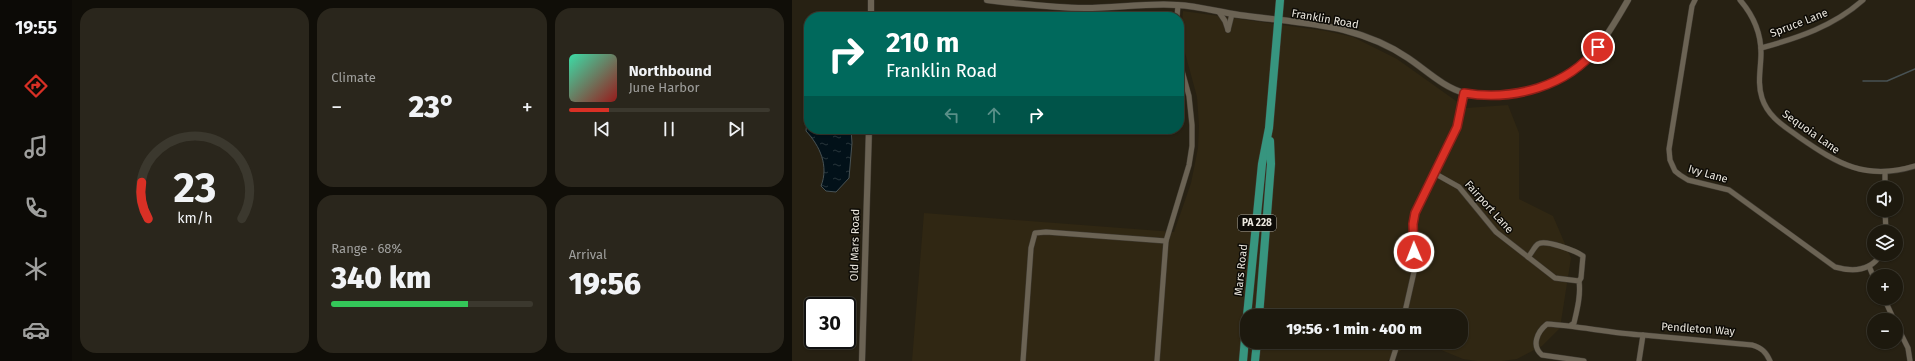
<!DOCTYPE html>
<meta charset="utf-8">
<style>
:root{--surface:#1d190e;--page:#2a261c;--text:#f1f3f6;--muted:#a0a09e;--line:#3b382e;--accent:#d93025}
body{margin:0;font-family:"Fira Sans",sans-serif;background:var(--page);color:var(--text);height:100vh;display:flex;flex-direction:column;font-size:15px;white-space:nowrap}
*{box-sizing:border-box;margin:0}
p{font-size:13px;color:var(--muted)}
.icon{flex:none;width:22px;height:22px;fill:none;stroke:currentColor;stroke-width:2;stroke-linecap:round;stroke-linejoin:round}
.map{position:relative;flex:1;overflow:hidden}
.drawer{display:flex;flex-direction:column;gap:8px;padding:8px;background:#100e08;width:720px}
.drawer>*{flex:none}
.top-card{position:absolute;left:12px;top:12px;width:380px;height:122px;border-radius:16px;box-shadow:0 1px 3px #0004,0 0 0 1px var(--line);background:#00695c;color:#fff;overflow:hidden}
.buttons{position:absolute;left:1075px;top:181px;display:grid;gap:8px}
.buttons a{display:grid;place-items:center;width:36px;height:36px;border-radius:50%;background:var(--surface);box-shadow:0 1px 3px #0004,0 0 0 1px var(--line);font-size:20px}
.speed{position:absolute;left:12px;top:297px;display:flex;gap:8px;font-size:20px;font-weight:700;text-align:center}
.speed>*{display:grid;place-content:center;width:52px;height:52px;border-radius:50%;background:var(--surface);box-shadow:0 1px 3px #0004,0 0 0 1px var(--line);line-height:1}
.speed .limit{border:2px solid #111;border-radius:6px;background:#fff;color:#111}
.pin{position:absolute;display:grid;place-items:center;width:34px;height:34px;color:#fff;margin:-17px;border:2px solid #fff;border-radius:50%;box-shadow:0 1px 4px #0007}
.me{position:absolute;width:44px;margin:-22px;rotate:359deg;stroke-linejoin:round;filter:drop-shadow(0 0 3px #0008)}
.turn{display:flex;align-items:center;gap:14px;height:84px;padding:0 16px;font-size:18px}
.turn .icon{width:52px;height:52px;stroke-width:2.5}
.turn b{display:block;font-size:28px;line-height:34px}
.lanes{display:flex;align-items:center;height:38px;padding:0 16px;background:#0003;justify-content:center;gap:20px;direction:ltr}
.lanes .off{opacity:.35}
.big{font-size:30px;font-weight:800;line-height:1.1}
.drawer .tile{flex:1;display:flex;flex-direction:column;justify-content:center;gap:6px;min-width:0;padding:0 14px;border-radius:16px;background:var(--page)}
.drawer .dial{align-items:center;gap:0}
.dial svg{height:104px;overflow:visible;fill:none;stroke:var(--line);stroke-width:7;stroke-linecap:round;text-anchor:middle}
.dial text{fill:var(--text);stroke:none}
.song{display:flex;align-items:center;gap:12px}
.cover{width:48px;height:48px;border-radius:6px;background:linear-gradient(135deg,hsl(160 70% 55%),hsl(0 70% 35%))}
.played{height:4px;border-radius:2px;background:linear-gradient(90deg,var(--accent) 20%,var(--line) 20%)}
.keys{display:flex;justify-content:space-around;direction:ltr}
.heat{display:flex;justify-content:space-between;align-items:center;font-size:22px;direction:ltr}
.charge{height:6px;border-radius:3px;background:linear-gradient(90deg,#34c759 68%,var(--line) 0)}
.drawer .tiles{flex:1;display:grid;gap:8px;grid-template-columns:repeat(3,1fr)}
.tile:first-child{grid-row:span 2}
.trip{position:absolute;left:448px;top:309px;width:228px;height:40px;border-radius:16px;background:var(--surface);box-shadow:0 1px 3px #0004,0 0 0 1px var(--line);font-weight:800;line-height:40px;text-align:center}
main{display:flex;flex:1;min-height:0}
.tab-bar{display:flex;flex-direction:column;width:72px;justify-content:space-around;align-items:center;background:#0c0a06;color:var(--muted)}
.tab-bar .icon{width:28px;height:28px}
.tab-bar .on{color:var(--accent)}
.tab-bar b{font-size:18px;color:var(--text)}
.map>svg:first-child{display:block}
.built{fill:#302713}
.water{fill:url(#water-ripples);stroke:#485254}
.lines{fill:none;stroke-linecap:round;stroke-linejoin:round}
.stream{stroke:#485254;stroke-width:1.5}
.minor-casing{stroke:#403b32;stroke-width:6}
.tertiary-casing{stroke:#403b32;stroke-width:7}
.primary-casing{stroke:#403b32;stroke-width:9}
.minor{stroke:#6b6354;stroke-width:5}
.tertiary{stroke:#6b6354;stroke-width:6}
.primary{stroke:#37957f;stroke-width:8}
.route-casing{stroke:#8d1f18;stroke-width:10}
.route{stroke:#d93025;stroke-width:7}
.labels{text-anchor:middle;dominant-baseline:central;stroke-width:3;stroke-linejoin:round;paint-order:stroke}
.shield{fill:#0d0b06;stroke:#a9a69e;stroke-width:1}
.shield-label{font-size:10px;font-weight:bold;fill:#ece8df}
.street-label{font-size:11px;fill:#ece8df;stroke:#0d0b06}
</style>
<main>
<nav class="tab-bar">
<b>19:55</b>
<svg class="icon on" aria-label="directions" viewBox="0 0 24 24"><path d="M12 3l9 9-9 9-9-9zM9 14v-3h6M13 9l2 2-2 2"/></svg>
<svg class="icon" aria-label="music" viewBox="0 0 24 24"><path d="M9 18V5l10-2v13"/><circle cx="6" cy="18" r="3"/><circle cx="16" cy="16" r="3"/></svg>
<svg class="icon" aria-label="phone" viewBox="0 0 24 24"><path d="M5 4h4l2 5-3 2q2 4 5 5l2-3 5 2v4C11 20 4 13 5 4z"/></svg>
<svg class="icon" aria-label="climate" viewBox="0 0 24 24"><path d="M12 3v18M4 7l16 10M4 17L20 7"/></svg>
<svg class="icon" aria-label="car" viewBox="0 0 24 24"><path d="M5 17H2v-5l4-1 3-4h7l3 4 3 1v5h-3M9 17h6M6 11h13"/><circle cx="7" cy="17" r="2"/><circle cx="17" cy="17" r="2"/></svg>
</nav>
<section class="drawer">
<div class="tiles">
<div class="tile dial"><svg viewBox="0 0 100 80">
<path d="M14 69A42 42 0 1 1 86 69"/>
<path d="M14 69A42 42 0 0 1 9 41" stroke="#d93025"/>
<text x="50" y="56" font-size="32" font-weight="700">23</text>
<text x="50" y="72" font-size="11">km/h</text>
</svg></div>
<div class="tile"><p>Climate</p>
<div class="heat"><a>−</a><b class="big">23°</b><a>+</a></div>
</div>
<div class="tile">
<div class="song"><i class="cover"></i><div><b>Northbound</b><p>June Harbor</p></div></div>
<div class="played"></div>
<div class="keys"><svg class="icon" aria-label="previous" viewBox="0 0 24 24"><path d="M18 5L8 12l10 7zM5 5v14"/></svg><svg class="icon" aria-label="pause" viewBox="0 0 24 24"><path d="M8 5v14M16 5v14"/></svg><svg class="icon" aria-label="next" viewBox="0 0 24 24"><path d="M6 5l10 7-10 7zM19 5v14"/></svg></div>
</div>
<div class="tile"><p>Range · 68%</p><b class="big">340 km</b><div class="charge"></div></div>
<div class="tile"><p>Arrival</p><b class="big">19:56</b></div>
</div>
</section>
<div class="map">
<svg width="1123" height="361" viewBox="0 0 1123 361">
<defs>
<pattern id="water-ripples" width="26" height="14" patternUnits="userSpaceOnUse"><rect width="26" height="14" fill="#021119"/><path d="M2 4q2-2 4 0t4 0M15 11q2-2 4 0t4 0" fill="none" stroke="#27343a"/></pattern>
</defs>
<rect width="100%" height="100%" fill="#272113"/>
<path class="built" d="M391,11L534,31L561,37L605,59L674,108L716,105L727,133V199L761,216L779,258L768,328L750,346L725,359L710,361H685L671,359L630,342H669V316H455V342H620L595,361H120L132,213L382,232L399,183L406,148L407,126L405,97L389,38Z"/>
<path class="water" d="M17,118V129H59L60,143L57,178L44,192L34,191L29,186C37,166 28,146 14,131L15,121Z"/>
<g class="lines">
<path class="stream" d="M1071,81H1095L1123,69"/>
<defs>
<g id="minor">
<path d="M903,0L900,6L877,149L878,160L883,171L888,175L896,180L937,190L1043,267C1061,272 1079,271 1089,254"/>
<path d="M948,0C961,15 969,33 969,53C969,68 965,83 970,98C976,117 992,126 1007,137C1046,164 1074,181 1123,166"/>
<path d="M427,12L433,21L436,30"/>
<path d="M385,17L386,5"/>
<path d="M436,30L440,14"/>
<path d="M969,48C1006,38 1042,26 1071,0"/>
<path d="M1093,172V188"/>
<path d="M642,173L667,187L704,232L763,278L787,281C789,295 785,310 782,323L779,325"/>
<path d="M1093,210L1094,232"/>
<path d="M736,257C740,253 742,247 746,244C753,239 784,251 791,256L789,278L787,281"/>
<path d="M1077,266L1082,278"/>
<path d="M1092,298L1102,320"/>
<path d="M612,316L622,272V218L665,127L673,93"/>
<path d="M1104,324L1116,348L1118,361"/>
<path d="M231,361L239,248L243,233L254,232L374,241"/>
<path d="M365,361L374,241L397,165L400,146V125L397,96L387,60"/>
<path d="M600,361L606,342"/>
<path d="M792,361L750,355C739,346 745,332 755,324C787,326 818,333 851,335"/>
<path d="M847,361L851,335L960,345C970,348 974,352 978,361"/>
</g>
<g id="tertiary">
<path d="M79,0V17"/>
<path d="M195,0C228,4 261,8 293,8C324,8 355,3 385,5C406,6 427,12 447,15C482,20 518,22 552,30C575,36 597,45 616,58C634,70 652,88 673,93C684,96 696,95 708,94C782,87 801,61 836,0"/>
<path d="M70,361L77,129"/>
</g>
<g id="primary">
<path d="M455,316L470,164L477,128L488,0"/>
<path d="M467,316L479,164L478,141"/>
<path d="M451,361L455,316"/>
<path d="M463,361L465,342"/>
</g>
</defs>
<use href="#minor" class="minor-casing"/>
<use href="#tertiary" class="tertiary-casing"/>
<use href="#primary" class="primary-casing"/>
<use href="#minor" class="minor"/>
<use href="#tertiary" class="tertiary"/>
<use href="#primary" class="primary"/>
</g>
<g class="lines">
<defs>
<path id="route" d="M622,252L621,224L623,213L665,127L672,93C721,101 775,87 806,47"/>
</defs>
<use href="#route" class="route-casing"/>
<use href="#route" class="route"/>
</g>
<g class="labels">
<rect class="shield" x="446" y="215" width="38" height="16" rx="3"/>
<g class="shield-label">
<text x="465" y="223">PA 228</text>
</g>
<g class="street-label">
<text transform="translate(533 19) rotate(10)">Franklin Road</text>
<text transform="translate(1007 23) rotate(-21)">Spruce Lane</text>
<text transform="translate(1019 132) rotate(35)">Sequoia Lane</text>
<text transform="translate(916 174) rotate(16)">Ivy Lane</text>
<text transform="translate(697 207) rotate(48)">Fairport Lane</text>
<text transform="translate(63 245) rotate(-89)">Old Mars Road</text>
<text transform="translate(449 270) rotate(-84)">Mars Road</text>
<text transform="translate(906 329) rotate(4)">Pendleton Way</text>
</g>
</g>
</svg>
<div class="buttons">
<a><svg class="icon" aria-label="sound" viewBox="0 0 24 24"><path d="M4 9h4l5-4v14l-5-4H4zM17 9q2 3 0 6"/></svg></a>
<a><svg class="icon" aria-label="layers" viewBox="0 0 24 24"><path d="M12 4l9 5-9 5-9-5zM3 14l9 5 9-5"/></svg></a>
<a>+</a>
<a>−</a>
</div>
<div class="speed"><div class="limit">30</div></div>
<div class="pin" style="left:806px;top:47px;background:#d93025"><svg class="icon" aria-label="arrive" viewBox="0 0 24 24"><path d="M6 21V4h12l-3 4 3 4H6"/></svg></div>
<svg class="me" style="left:622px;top:252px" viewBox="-20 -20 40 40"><circle r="17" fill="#d93025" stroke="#fff" stroke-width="3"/><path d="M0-11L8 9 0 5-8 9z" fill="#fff"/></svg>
<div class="trip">19:56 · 1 min · 400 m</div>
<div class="top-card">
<div class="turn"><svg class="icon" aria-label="right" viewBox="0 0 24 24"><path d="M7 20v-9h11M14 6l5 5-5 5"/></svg><div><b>210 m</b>Franklin Road</div></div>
<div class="lanes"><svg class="icon off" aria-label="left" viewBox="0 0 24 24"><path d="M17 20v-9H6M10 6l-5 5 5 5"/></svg><svg class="icon off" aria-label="ahead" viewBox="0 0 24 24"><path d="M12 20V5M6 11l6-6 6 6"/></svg><svg class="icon" aria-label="right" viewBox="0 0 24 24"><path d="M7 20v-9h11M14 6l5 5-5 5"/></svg></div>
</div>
</div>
</main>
